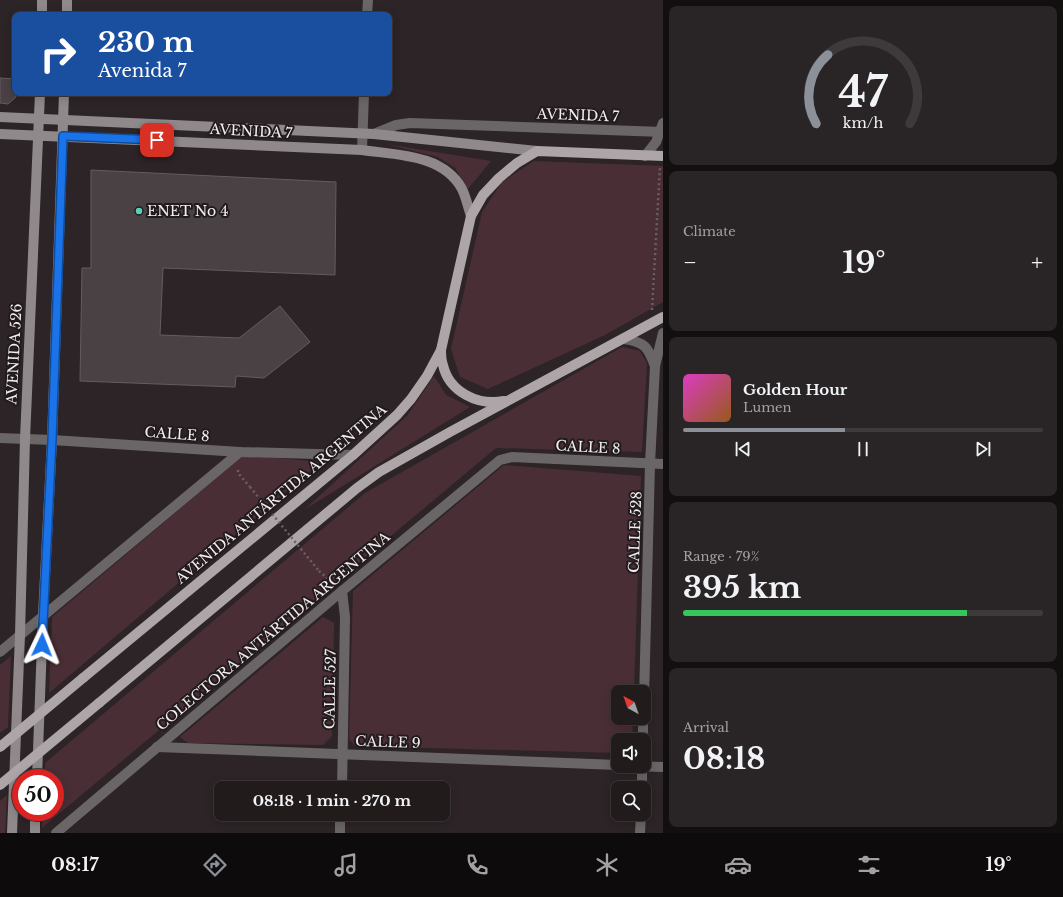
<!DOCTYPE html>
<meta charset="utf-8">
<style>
:root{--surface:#211b1c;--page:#292425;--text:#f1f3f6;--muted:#a2a1a3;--line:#3e393b;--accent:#8c9099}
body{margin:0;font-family:"Libre Baskerville",serif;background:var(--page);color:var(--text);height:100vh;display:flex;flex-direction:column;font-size:15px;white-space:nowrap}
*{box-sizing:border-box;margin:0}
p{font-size:13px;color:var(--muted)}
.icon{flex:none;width:22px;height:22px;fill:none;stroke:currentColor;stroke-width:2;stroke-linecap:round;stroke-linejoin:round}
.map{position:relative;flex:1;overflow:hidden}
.drawer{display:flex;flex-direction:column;gap:6px;padding:6px;background:#120f0f;width:400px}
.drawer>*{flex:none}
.hud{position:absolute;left:12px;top:12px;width:380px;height:84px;border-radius:8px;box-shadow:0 2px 10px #0003,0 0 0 1px var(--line);background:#1a4fa0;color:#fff;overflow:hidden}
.needle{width:26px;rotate:320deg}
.buttons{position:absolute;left:611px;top:685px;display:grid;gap:8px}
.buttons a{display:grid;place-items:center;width:40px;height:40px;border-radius:8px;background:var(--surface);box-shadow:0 2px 10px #0003,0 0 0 1px var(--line);font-size:20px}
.speed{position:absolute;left:12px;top:769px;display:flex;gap:8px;font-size:20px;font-weight:700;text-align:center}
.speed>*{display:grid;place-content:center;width:52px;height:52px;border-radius:50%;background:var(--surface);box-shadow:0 2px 10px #0003,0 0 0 1px var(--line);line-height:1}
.speed .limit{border:6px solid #d22;background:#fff;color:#111}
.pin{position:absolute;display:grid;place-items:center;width:34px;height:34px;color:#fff;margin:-17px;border-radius:8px;box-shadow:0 2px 6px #0006}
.me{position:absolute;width:44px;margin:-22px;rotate:2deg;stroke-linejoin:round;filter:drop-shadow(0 0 3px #0008)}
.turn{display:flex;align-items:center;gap:14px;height:84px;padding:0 20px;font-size:18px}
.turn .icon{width:52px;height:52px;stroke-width:2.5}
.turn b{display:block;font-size:28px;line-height:34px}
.big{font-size:30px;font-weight:700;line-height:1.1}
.drawer .tile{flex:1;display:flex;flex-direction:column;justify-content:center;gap:6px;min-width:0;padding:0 14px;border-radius:8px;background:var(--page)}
.drawer .dial{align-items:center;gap:0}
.dial svg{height:104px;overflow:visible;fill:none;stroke:var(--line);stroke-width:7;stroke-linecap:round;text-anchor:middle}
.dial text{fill:var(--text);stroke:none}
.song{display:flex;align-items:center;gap:12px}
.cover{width:48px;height:48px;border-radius:6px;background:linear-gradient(135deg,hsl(310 70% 55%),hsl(30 70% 35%))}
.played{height:4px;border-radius:2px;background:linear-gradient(90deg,var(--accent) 45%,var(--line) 45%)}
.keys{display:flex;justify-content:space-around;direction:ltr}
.heat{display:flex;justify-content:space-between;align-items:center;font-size:22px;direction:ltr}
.charge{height:6px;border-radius:3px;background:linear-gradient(90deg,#34c759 79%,var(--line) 0)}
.trip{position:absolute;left:214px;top:781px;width:236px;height:40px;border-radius:8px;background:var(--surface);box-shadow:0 2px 10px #0003,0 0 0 1px var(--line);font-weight:700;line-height:40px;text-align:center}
.tabs{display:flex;height:64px;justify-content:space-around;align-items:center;background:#0d0b0b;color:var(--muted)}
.tabs .icon{width:28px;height:28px}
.tabs .active{color:var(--accent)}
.tabs b{font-size:18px;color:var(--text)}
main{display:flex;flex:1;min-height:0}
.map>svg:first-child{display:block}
.green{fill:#4a2e36}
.building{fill:#494143;stroke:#645c5e}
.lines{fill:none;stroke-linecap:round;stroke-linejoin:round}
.path{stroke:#686163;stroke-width:2.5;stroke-dasharray:2 3;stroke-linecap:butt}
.minor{stroke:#6a6667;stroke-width:10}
.tertiary{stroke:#6a6667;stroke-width:10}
.secondary{stroke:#90898b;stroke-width:10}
.primary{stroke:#ada5a7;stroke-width:10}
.path-bridge{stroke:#686163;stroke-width:2.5;stroke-dasharray:2 3;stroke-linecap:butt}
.primary-bridge{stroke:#ada5a7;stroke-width:10}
.route-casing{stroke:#114b97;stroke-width:10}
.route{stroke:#1a73e8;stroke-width:7}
.poi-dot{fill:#5cceba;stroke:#221b1d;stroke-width:1.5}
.labels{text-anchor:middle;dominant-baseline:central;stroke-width:4;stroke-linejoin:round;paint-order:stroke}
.street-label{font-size:14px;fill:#f2edef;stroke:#221b1d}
.poi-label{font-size:14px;fill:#f2edef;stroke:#221b1d;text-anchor:start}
</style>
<main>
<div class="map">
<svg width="663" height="833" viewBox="0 0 663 833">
<rect width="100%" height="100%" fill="#2c2426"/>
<g class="green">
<path d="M386,144L491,161L468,189L455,168L438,157Z"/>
<path d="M534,161L663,166V302L605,335L488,389L460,377L451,349L482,212L502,182Z"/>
<path d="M622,347L640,351L647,363L642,452L496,448L42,828L43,812H55V778H44L45,763L365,493Z"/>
<path d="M434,376L446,395L470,407L304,510L407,416Z"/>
<path d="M244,455L321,462L49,693L52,617Z"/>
<path d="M504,465L641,476L634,692H618V718H633L632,740H618V753L355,746L349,739L353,591Z"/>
<path d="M323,617L334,623L332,736L323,745L188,743L180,737Z"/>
<path d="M11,656L8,727L0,733V665Z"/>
<path d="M7,795L5,833H0V801Z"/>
</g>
<g class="building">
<path d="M0,78L15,79L16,97L8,104L0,103Z"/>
<path d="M91,170L336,182L335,275L163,268L160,335L239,338L280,306L310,342L264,378L236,376L235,387L80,381L82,268H91Z"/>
</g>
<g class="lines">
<g class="path">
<path d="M652,310L660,167"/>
<path d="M238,470V473L250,487"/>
<path d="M319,571L334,584"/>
</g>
<g class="minor">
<path d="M367,15L368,0"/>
<path d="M374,134L396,125L410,123L663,132"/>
<path d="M362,150L364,93"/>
<path d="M624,339C645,342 648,347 655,366"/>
<path d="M0,438L52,440L240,452L353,455"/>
<path d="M0,652L240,452"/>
<path d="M644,699L650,464L655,366L663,333"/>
<path d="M643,740V718"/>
<path d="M157,747L618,765"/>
<path d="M631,766L663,767"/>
<path d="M342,788L345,617L342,591"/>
<path d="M642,788V766"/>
<path d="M56,833L342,591L500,460L512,457L663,464"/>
<path d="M340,833V814"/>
<path d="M640,833L641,814"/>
</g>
<path class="tertiary" d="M645,156L656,142L663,123"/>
<g class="secondary">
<path d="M42,15V0"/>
<path d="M67,15V0"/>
<path d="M0,117L374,134L537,151"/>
<path d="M0,134L362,150C396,155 443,154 462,189C466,197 468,207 471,216"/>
<path d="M37,778L43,616L52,440L64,93"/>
<path d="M12,833L20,635L25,439L40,93"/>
<path d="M35,833V812"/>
</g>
<g class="primary">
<path d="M441,350C441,355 441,360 443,365C449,392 478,406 504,401"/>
<path d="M83,678L353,455L397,415L411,399L427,376L441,350L471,216L483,195L499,178L517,163L537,151L663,156"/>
<path d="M99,703L357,488L379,472L450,432L663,317"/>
</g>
<path class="path-bridge" d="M250,487L319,571"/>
<g class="primary-bridge">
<path d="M0,747L83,678"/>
<path d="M0,785L99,703"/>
</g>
</g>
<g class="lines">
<defs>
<path id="route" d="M42,645L52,440L63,136L157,140"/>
</defs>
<use href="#route" class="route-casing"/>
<use href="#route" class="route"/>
</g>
<circle class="poi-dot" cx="139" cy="211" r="4"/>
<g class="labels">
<g class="street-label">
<text transform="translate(578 115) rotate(2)">AVENIDA 7</text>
<text transform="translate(251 131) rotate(3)">AVENIDA 7</text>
<text transform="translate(14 354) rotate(-87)">AVENIDA 526</text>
<text transform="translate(177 434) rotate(4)">CALLE 8</text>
<text transform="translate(588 447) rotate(3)">CALLE 8</text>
<text transform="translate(281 494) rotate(-40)">AVENIDA ANTÁRTIDA ARGENTINA</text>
<text transform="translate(635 532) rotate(-88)">CALLE 528</text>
<text transform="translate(273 631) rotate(-40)">COLECTORA ANTÁRTIDA ARGENTINA</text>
<text transform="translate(330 689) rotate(-89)">CALLE 527</text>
<text transform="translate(388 742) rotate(2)">CALLE 9</text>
</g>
<g class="poi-label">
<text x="147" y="211">ENET No 4</text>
</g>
</g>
</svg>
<div class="buttons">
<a><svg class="needle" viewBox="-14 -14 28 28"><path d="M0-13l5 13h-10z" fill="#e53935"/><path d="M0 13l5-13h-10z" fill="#a2a1a3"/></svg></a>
<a><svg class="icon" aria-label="sound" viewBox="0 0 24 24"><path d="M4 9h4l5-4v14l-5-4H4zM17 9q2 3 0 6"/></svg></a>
<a><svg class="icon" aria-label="search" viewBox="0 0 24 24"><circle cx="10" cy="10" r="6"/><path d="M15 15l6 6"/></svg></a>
</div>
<div class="speed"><div class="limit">50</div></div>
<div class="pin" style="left:157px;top:140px;background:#d93025"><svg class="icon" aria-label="arrive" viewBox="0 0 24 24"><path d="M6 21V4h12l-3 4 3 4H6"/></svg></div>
<svg class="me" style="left:42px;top:645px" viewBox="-20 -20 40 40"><path d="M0-17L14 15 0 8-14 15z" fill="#1a73e8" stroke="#fff" stroke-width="4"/></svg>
<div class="trip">08:18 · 1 min · 270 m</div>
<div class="hud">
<div class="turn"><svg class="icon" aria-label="right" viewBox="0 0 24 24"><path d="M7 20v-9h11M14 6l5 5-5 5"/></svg><div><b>230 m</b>Avenida 7</div></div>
</div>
</div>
<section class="drawer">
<div class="tile dial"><svg viewBox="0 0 100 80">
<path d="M14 69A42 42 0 1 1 86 69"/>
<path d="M14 69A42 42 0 0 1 23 16" stroke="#8c9099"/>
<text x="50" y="56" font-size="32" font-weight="700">47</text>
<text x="50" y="72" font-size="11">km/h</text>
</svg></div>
<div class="tile"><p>Climate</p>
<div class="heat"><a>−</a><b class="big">19°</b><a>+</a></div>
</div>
<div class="tile">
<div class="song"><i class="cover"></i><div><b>Golden Hour</b><p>Lumen</p></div></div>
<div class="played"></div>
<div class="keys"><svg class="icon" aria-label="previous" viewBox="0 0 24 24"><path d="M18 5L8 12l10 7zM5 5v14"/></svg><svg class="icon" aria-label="pause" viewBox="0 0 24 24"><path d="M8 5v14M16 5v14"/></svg><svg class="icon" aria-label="next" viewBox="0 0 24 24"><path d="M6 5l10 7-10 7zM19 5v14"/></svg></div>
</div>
<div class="tile"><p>Range · 79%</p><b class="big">395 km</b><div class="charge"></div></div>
<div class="tile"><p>Arrival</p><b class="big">08:18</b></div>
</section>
</main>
<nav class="tabs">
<b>08:17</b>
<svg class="icon active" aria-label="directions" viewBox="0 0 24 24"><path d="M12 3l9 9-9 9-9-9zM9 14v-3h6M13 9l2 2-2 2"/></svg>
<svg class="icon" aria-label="music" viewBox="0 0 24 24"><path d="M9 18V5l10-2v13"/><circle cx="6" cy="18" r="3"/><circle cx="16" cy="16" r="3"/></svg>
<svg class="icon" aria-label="phone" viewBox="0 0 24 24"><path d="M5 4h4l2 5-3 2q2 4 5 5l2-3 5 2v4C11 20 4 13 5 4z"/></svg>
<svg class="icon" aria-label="climate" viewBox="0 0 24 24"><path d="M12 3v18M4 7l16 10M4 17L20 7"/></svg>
<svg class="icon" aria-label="car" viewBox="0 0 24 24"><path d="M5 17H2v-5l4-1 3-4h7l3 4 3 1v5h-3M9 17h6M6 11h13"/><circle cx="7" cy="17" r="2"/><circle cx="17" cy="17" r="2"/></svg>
<svg class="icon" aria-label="filters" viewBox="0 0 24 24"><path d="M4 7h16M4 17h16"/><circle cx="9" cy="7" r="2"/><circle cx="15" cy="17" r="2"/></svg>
<b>19°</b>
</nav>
